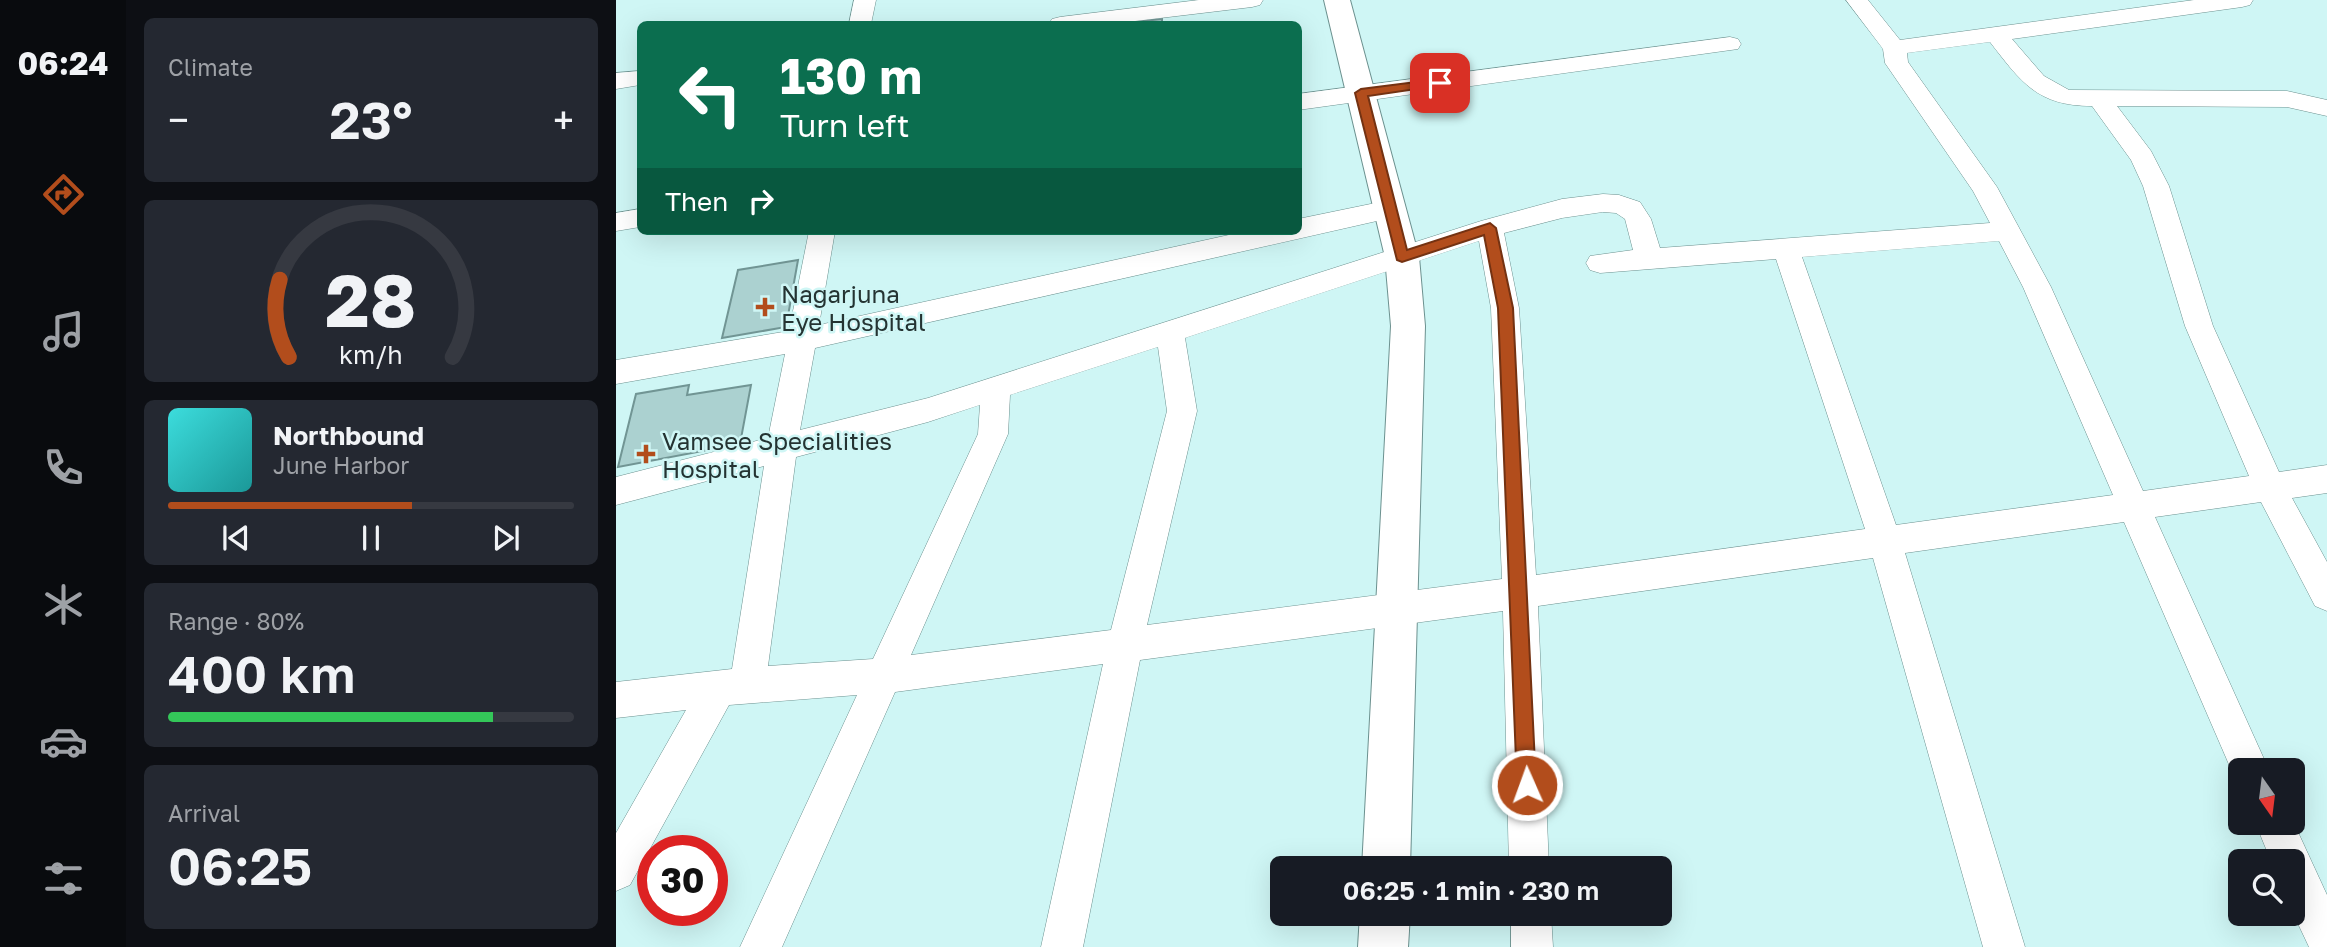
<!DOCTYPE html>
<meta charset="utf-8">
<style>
:root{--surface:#171b24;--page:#242831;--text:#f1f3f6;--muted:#9ea1a6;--line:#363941;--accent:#b24d1c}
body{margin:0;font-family:"Golos Text",sans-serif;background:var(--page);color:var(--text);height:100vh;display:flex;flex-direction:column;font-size:26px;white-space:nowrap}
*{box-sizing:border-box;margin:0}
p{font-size:23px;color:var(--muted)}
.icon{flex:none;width:38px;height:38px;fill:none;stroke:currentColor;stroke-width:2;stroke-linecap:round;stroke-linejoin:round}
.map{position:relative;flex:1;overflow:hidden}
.details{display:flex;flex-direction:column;gap:18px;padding:18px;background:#0d0f14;width:490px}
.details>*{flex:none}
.top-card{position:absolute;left:21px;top:21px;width:665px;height:214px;border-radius:10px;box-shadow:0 7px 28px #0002;background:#0b6e4f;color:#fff;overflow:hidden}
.needle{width:46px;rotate:166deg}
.buttons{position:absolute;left:1612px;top:758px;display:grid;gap:14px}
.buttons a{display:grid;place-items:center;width:77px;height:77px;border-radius:10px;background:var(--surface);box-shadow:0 7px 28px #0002;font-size:35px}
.speed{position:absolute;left:21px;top:835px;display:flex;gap:14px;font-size:35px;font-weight:700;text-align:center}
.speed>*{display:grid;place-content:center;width:91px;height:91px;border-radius:50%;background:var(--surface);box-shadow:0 7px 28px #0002;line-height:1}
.speed .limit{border:10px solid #d22;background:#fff;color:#111}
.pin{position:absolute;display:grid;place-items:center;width:60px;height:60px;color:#fff;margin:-30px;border-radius:14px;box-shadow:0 4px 10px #0006}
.me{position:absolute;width:77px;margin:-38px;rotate:358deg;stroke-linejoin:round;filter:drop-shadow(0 0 5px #0008)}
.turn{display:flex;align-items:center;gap:24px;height:147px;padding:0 28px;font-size:32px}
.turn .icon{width:91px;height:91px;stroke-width:2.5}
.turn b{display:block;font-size:49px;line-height:60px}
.then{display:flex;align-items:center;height:66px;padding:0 28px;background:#0003;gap:14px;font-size:26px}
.big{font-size:52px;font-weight:600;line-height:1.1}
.details .widget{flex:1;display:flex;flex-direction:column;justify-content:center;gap:10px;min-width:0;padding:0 24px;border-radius:10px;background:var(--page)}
.details .dial{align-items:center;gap:0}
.dial svg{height:182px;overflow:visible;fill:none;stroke:var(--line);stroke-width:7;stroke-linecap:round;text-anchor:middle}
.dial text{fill:var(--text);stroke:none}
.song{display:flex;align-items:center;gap:21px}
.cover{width:84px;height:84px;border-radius:10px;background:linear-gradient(135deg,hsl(180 70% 55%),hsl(180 70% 35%))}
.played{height:7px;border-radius:4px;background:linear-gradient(90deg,var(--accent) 60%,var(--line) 60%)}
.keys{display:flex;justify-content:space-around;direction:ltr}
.heat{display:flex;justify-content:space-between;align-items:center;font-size:38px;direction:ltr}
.charge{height:10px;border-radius:5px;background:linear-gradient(90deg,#34c759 80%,var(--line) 0)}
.trip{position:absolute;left:654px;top:856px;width:402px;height:70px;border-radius:10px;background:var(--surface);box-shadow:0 7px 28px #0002;font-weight:600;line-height:70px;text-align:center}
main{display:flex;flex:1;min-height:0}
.tabs{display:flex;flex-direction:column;width:126px;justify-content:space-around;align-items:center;background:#090b0e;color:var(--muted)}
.tabs .icon{width:49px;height:49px}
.tabs .on{color:var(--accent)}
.tabs b{font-size:32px;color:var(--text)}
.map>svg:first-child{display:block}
.building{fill:#abd1d0;stroke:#719594;stroke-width:2}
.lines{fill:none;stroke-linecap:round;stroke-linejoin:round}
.street-casing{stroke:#6c918f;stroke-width:1}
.secondary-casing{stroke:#6c918f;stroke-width:2}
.street{fill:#fff;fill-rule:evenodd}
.secondary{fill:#fff;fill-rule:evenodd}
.route{fill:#b24d1c;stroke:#743212;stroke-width:2}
.poi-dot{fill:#b24d1c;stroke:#cff6f5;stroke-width:2.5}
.labels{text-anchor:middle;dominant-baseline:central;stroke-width:5;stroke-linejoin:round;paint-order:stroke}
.poi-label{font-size:24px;fill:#243332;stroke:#cff6f5;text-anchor:start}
</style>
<main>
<nav class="tabs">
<b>06:24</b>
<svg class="icon on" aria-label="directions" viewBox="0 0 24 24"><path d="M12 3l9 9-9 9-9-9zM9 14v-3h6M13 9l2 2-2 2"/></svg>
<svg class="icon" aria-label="music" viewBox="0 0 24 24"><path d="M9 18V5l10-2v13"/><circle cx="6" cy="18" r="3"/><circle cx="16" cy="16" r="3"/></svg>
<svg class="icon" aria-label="phone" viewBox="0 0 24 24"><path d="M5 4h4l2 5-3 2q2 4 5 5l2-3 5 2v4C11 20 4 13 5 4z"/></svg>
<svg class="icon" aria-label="climate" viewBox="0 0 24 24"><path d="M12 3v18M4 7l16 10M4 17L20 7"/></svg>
<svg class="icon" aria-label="car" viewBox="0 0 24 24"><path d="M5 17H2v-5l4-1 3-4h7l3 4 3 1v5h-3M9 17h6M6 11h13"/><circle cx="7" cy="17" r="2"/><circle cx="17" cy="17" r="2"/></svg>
<svg class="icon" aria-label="filters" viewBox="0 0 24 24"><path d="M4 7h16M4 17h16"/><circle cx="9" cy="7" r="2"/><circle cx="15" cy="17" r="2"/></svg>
</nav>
<section class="details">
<div class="widget"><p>Climate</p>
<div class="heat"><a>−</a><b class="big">23°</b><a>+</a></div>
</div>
<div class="widget dial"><svg viewBox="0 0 100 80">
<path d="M14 69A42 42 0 1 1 86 69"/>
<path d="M14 69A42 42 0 0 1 10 35" stroke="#b24d1c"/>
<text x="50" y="56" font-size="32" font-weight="700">28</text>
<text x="50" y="72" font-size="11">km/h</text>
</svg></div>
<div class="widget">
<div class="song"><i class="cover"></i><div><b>Northbound</b><p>June Harbor</p></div></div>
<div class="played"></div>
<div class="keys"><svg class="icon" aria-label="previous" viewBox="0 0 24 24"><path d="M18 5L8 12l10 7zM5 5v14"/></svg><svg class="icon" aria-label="pause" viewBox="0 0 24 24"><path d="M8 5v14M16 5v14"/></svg><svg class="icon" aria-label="next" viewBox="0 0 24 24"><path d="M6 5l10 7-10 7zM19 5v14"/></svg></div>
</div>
<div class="widget"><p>Range · 80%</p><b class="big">400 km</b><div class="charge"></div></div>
<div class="widget"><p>Arrival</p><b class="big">06:25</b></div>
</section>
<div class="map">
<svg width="1711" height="947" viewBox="0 0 1711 947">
<rect width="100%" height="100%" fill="#cff6f5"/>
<g class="building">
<path d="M546,19V24H498Z"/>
<path d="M182,260L170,327L106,338L122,270Z"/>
<path d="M73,385L71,395L135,385L124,444L2,467L20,394Z"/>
</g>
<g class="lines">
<defs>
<g id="street">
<path d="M238,0H260L255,24H233Z"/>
<path d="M583,0H647L644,5L636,7L494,24H433L436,19L444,17Z"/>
<path d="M1230,0H1252L1284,40L1578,0H1637L1634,5L1626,7L1396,39L1428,76L1453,90L1671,91L1711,100V116L1671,107L1501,106L1535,151L1553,186L1597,326L1663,472L1711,465V493L1676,498L1711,562V611L1699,606L1645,502L1539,517L1653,770H1624V785L1621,783L1508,522L1289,553L1409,947H1367L1257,558L922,606L933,868H893L887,611L524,660L467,947H425L487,664L279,692L166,947H124L241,695L113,705L14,885L0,891V833L70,710L0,718V682L116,669L148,466L0,505V477L152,438L169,354L0,384V360L173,331L193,231H219L203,325L631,231H682V219L774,200L783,202L787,209L783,216L774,218L199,348L184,430L312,398L865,221L946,199L987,194L1003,195L1024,202L1035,219L1044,248L1374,223L1357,191L1269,63L1267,49ZM1374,42C1405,82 1421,106 1476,106L1515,160L1527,186L1569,326L1633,476L1527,491L1435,287L1381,187L1292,62L1291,53ZM987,212L1000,213L1009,219L1017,250L974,256L970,263L974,270L984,273L1160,259L1249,529L920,575L903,308L888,233L946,218ZM863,241L875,308L886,579L531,625L581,411L569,338ZM1383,241L1407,287L1497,495L1280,525L1186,257ZM542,347L551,411L495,630L295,655L392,434L394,395ZM364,405L362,434L257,659L152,666L180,457L312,422Z"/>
<path d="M1114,37L1122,39L1125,44L1122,49L682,110V94Z"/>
<path d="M24,71V85L0,89V73Z"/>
<path d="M24,209V227L0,231V213Z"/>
<path d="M1676,819L1711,895V947H1693L1676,911V861H1655L1639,822H1676Z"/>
<path d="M895,914H935L937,947H895Z"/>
</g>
<g id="secondary">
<path d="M708,0H734L803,257L809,326L794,868H746L775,326L769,257Z"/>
<path d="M744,914H794L792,947H742Z"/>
</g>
</defs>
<use href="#street" class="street-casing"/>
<use href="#secondary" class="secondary-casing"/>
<use href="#street" class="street"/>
<use href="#secondary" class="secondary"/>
</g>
<path class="route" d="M824,79L828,80V85L752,96L791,250L874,223L880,228L897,308L920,785L917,792L911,795L904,792L901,785L882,308L868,235L786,262L781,260L739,93L745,89Z"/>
<g class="poi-dot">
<path d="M145.5 296.5h7v7h7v7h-7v7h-7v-7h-7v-7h7z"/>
<path d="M26.5 443.5h7v7h7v7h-7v7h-7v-7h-7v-7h7z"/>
</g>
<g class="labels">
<g class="poi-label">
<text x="165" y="293">Nagarjuna<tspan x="165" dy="28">Eye Hospital</tspan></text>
<text x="46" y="440">Vamsee Specialities<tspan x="46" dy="28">Hospital</tspan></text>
</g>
</g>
</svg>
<div class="buttons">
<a><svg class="needle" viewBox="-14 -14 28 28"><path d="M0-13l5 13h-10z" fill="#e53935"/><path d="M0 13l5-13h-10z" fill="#9ea1a6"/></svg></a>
<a><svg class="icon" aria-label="search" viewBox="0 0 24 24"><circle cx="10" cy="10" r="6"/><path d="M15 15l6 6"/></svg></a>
</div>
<div class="speed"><div class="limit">30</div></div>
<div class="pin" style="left:824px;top:83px;background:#d93025"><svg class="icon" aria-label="arrive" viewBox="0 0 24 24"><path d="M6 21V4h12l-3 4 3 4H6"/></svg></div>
<svg class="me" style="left:911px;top:785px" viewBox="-20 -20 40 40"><circle r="17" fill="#b24d1c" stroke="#fff" stroke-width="3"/><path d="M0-11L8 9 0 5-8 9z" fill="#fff"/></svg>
<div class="trip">06:25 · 1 min · 230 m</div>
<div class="top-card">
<div class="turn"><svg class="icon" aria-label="left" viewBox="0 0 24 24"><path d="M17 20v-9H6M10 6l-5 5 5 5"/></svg><div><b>130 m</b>Turn left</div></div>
<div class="then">Then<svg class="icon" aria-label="right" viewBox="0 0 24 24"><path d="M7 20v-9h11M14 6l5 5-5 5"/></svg></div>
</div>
</div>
</main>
